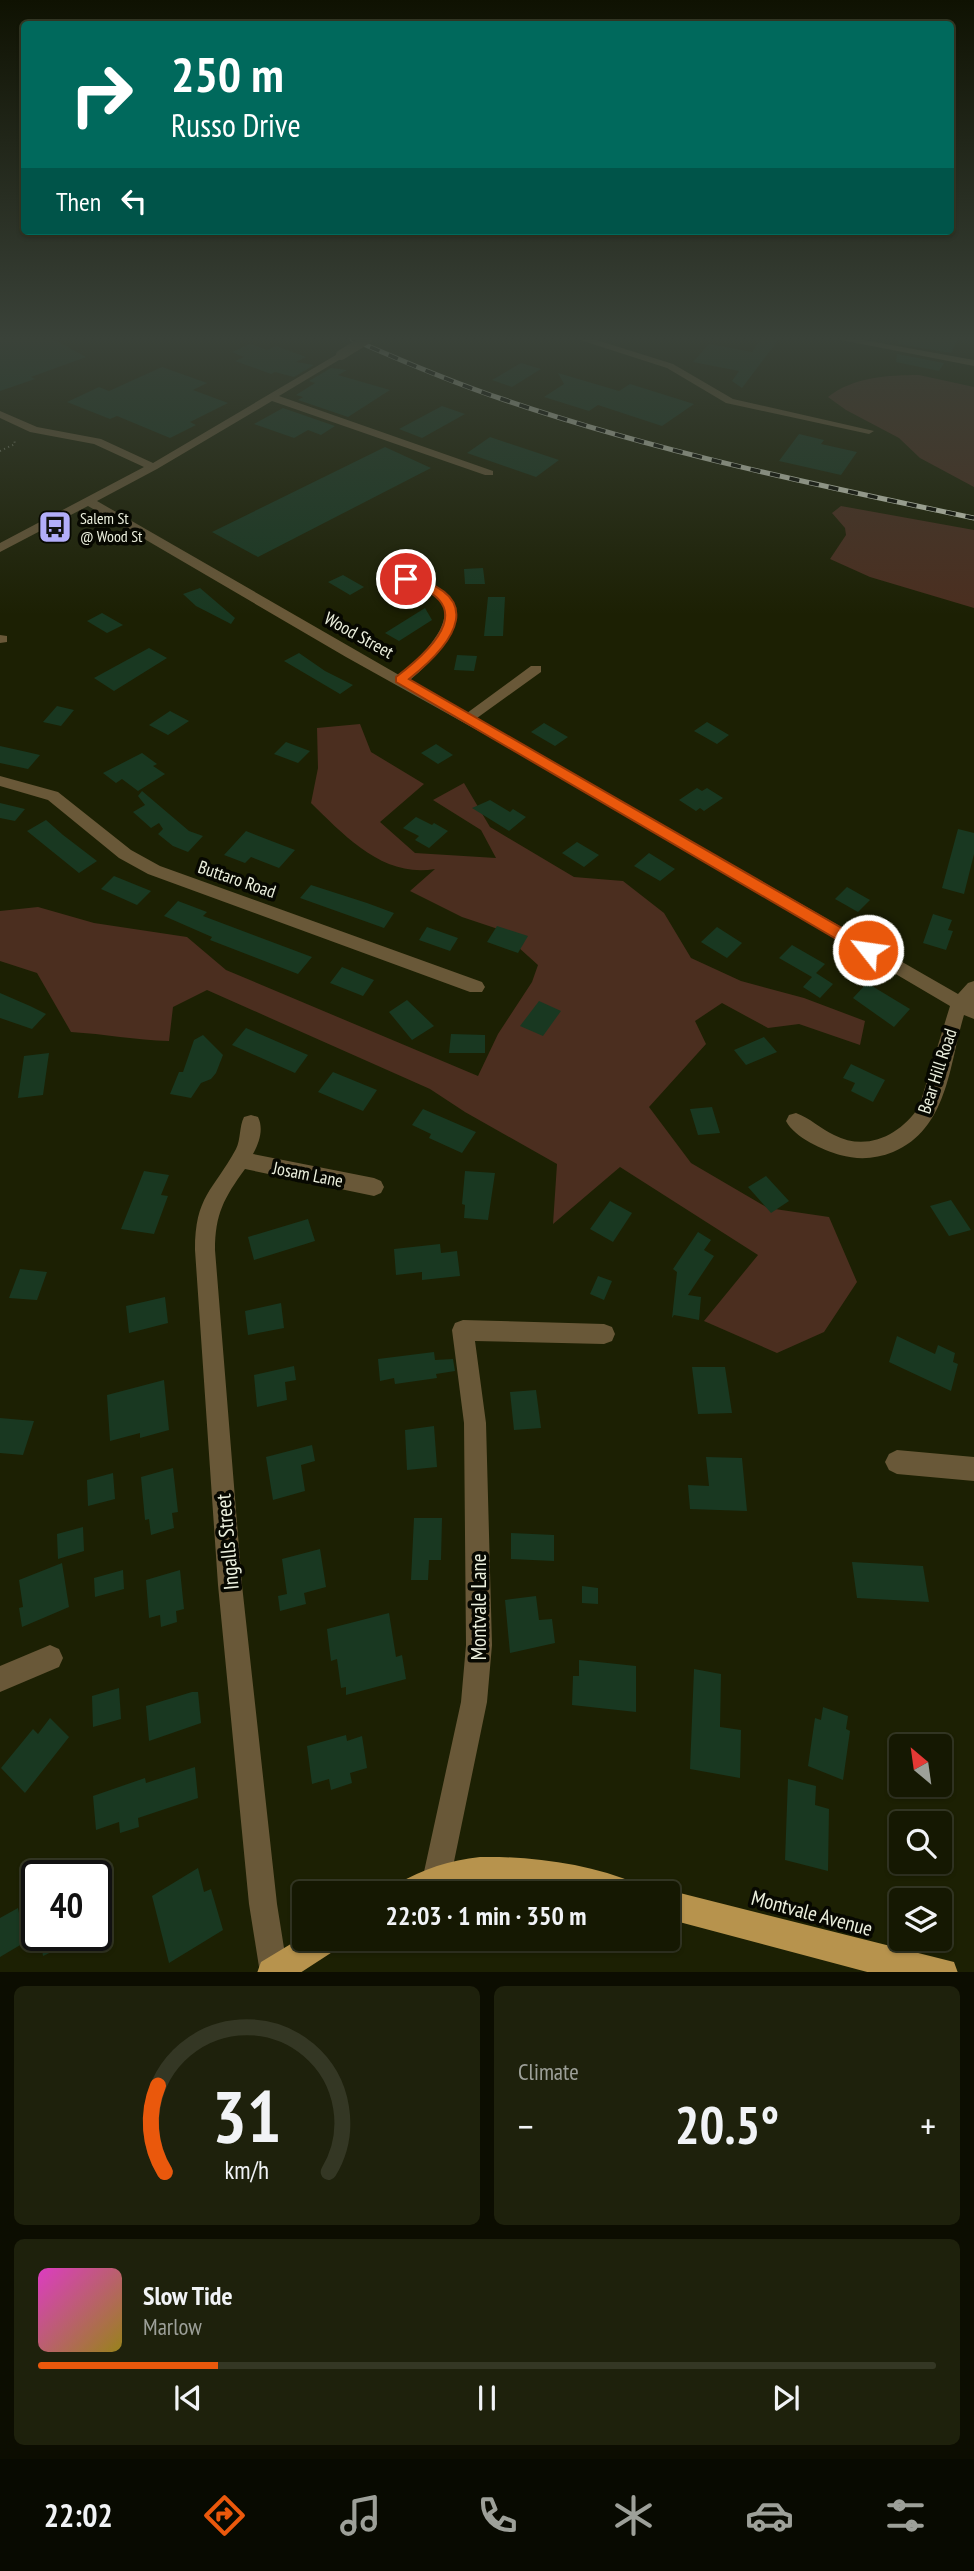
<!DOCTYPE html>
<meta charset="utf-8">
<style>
:root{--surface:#151802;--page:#1e210c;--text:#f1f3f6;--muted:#9da099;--line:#343724;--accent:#ea580c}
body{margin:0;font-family:"PT Sans Narrow",sans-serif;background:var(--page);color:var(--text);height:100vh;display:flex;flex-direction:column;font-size:26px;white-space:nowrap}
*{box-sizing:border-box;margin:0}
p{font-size:23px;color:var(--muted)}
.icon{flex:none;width:38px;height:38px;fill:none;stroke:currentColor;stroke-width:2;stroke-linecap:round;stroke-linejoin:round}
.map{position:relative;height:1972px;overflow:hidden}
.panel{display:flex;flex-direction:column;gap:14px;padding:14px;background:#0c0d01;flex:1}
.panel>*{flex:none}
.hud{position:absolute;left:21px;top:21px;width:933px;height:214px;border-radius:7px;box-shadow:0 2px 5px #0004,0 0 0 2px var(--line);background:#00695c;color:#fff;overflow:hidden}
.needle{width:46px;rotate:331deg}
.buttons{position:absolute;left:889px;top:1734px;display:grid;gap:14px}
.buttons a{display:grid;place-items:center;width:63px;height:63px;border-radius:7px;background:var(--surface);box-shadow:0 2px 5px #0004,0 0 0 2px var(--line);font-size:35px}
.speed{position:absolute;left:21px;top:1860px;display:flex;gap:14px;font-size:35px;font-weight:700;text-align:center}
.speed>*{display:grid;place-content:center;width:91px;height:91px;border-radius:50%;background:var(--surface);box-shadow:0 2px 5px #0004,0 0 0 2px var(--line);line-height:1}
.speed .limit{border:4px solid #111;border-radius:10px;background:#fff;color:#111}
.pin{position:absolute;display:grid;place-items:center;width:60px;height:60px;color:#fff;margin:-30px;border:4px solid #fff;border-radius:50%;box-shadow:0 2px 7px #0007}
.me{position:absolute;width:77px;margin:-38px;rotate:300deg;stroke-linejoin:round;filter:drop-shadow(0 0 5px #0008)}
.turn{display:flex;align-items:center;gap:24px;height:147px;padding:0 35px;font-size:32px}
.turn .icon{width:91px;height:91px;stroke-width:2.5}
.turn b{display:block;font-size:49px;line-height:60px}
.then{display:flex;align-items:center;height:66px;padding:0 35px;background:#0003;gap:14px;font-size:26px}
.big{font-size:52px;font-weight:700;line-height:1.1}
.panel .tile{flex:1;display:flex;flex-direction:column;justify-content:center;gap:10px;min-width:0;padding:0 24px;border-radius:10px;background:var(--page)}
.panel .dial{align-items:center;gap:0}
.dial svg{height:182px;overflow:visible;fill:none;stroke:var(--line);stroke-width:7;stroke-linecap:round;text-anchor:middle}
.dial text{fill:var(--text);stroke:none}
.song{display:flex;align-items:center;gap:21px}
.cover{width:84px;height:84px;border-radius:10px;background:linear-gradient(135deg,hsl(310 70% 55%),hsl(50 70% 35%))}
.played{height:7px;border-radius:4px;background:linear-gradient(90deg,var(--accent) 20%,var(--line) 20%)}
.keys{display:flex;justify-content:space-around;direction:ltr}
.heat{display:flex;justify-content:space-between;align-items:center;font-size:38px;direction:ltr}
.panel .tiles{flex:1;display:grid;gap:14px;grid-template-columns:1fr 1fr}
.tile:last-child{grid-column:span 2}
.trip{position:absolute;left:292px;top:1881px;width:388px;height:70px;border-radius:7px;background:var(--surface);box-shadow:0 2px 5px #0004,0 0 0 2px var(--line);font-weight:700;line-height:70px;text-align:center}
.menu{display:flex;height:112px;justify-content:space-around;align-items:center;background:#080a01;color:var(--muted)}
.menu .icon{width:49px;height:49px}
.menu .active{color:var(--accent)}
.menu b{font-size:32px;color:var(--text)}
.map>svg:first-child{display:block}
.green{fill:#4b2e1f}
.building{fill:#193821}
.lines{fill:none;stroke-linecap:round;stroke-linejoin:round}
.path{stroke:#7f836c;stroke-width:2;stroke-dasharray:1 3.5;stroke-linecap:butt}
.minor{fill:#695838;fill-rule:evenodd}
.major{fill:#b7934d;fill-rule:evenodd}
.rail-casing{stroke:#d6dac7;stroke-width:5}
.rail{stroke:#070801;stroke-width:3.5;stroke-dasharray:10;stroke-linecap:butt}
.minor-bridge{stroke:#695838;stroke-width:10}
.route{fill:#ea580c;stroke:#983908;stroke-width:2}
.labels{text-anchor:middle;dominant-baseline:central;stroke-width:7;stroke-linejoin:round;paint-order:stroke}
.far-poi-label{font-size:16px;fill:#ecf0de;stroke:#070801;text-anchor:start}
.street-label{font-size:18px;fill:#ecf0de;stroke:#070801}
.near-street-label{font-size:21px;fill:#ecf0de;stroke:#070801}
</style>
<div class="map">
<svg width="974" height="1973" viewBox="0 0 974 1973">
<rect width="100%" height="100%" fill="#1c2003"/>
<g class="green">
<path d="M919,375L974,387V487L920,458L899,438L846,410L828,397C853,377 888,375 919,375Z"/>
<path d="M841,506L974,530V608L870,577L830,559L846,535L845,528L832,513Z"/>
<path d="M360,724L371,752L424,784L380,822L415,853L496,858L481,830L433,800L464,783L490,827L574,877L623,881L664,913L691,958L741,981L804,998L865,1021L860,1045L799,1024L768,1028L722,1003L695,1021L706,1044L649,1107L691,1163L768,1208L829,1217L857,1282L824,1332L777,1353L704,1321L758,1255L620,1167L553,1224L557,1164L465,1112L430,1089L207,990L173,1007L169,1041C136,1040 104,1034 71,1032L37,973L0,961V911L38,907L94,923L187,937L226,970L478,1076L498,1034L532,982L538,965L498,929L462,917L410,891L435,869C383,878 345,836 311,803L318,768L317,728Z"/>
</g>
<g class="building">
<path d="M0,339H53L86,357L31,377L35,379L0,391Z"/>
<path d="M761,339H779L742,388L732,381L739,371L693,362L709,344L752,352Z"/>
<path d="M898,339H958L951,353L898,344Z"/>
<path d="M250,344L267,350L276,346L306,357L296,362L314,365L294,377L275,372L271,374L235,361L244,357L232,352Z"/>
<path d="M897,354L944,363L939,371L896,362Z"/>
<path d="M521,363L541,369L512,387L492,380Z"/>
<path d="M162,367L207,383L193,390L228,403L190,422L196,425L170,438L117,416L110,419L67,402L99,387L109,391Z"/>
<path d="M331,368L347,370L338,375L390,390L348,417L298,400L303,397L296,395L315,383L309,381Z"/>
<path d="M558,373L619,391L630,384L694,404L662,426L598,405L589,411L544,397L564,384Z"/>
<path d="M442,406L465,414L422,438L399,429Z"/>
<path d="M283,408L335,426L321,435L308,430L294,438L254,424Z"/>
<path d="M799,434L824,440L821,444L857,452L841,475L779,461Z"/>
<path d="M490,437L559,460L536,477L467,453Z"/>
<path d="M385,447L431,468L258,557L212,532Z"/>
<path d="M483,568L485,584H465L464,569Z"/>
<path d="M343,575L364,587L350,595L328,582Z"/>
<path d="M200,588L235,618L231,624L196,606L183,594Z"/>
<path d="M488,597H505L503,636H484Z"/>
<path d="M425,608L432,620L399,641L385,633Z"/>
<path d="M102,613L123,625L107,633L87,621Z"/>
<path d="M149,648L167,658L114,691L94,678Z"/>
<path d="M299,653L325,671L353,685L340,694L284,661Z"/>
<path d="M457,655L477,656L474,671L454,670Z"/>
<path d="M57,706L74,710L61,726L43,722Z"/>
<path d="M170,711L189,721L168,735L149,725Z"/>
<path d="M707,722L729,735L717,744L694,731Z"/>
<path d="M544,723L568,737L555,746L531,732Z"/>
<path d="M286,742L310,751L298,763L274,754Z"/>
<path d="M436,744L453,755L438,764L421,753Z"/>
<path d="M0,746L27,752L40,755L28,769L0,763Z"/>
<path d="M142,753L157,764L153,766L165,774L138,791L122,779L116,783L103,773Z"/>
<path d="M697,788L702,791L707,788L723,798L704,811L700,808L696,811L679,800Z"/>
<path d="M142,791L189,831L203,836L188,852L173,846L158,834L163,829L159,823L151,828L133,812L145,805L138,796Z"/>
<path d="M490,800L510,812L513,809L526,817L509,831L472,808Z"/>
<path d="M0,803L25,809L15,821L0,818Z"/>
<path d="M416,817L432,825L434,823L448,831L429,848L415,840L419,836L403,828Z"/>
<path d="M46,820L63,835L97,861L79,873L27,831Z"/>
<path d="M958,829L974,833V854L964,894L942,888Z"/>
<path d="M246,831L261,837L295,850L279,868L251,857L245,863L224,855Z"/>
<path d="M577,842L599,855L584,867L562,853Z"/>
<path d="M649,853L675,869L660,881L634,866Z"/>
<path d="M114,876L151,891L137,905L101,889Z"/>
<path d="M311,885L367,903L394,913L384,928L300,898Z"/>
<path d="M847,887L870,900L858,912L835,899Z"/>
<path d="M178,901L207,912L203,916L312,957L298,974L210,940L212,937L164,916Z"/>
<path d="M933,914L952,920L948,930L953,931L946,950L923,943Z"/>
<path d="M497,926L528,936L518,953L487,942Z"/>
<path d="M427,927L458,938L450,951L419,940Z"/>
<path d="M717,927L742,943L727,958L701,942Z"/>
<path d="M792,945L825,964L816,973L833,984L820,998L803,987L812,977L779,958Z"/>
<path d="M342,967L374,980L363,996L330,983Z"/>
<path d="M867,983L910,1009L894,1027L853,998Z"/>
<path d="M0,993L30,1006L46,1014L32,1029L0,1018Z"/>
<path d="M407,1000L434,1026L412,1040L389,1012Z"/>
<path d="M539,1001L561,1011L543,1036L520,1026Z"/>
<path d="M246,1028L308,1055L295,1073L232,1045Z"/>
<path d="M451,1034L485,1035V1053H449Z"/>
<path d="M203,1035L223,1055L216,1073L211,1079L201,1083L191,1098L170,1094L179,1072H183L194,1040Z"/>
<path d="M764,1037L777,1052L746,1065L734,1050Z"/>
<path d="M49,1053L43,1095L18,1098L24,1056Z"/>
<path d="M851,1064L885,1080L873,1102L851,1091L855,1083L843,1078Z"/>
<path d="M333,1072L377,1090L363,1111L318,1092Z"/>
<path d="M712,1107L720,1133L698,1135L690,1109Z"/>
<path d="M423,1109L476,1132L462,1153L429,1138L431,1134L412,1125Z"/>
<path d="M144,1171L169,1175L161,1195L168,1196L154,1234L121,1229Z"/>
<path d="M465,1171L495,1173L488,1220L464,1218L465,1205L462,1204Z"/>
<path d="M766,1176L789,1201L771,1213L748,1187Z"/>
<path d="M951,1200L971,1230L949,1236L930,1206Z"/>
<path d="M610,1201L632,1213L613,1242L590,1229Z"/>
<path d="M308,1219L315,1241L254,1260L248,1237Z"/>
<path d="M698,1232L711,1240L704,1250L714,1256L688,1295L701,1297L699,1320L674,1315L672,1318L677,1272L673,1269Z"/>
<path d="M440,1244L441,1253L457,1251L460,1276L422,1280V1272L396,1275L394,1249Z"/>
<path d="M20,1269L47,1272L37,1300L9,1298Z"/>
<path d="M598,1276L612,1281L604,1300L590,1294Z"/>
<path d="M165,1297L168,1323L129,1333L126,1306Z"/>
<path d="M281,1303L284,1328L248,1335L245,1311Z"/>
<path d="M897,1336L935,1354L938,1345L955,1353L953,1362L958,1364L951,1391L889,1362Z"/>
<path d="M434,1352L435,1360L453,1359L455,1371L436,1374L437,1378L395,1384L394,1378L380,1381L378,1359Z"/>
<path d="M294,1366L296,1380L285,1382L287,1400L257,1407L254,1375Z"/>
<path d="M692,1367H725L732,1413L698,1414Z"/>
<path d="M164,1380L169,1430L140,1438V1433L110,1441L107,1395Z"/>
<path d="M536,1390L541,1428L514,1430L510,1392Z"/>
<path d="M0,1418L34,1421L23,1455L0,1453Z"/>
<path d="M434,1426L437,1467L407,1470L405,1430Z"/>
<path d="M312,1445L315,1461L301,1465L305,1491L273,1500L266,1457Z"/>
<path d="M706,1457L742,1458L747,1511L690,1509L688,1485L709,1486Z"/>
<path d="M173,1468L178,1512L172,1513L174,1528L151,1535L149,1519L145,1520L141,1477Z"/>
<path d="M113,1473L115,1499L88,1506L87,1480Z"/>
<path d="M414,1518H442L441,1560H429L428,1580H411Z"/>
<path d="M83,1527L84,1551L58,1559L57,1534Z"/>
<path d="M511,1533L554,1535V1561L511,1559Z"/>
<path d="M320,1549L326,1587L304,1593L306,1604L280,1611L278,1596L287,1594L282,1559Z"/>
<path d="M852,1562L923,1566L929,1602L857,1598Z"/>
<path d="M62,1563L69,1607L22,1627L19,1608L23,1607L19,1580Z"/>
<path d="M123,1570L124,1589L95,1597L94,1578Z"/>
<path d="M180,1570L184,1609L176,1611L177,1622L161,1627L160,1615L149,1618L146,1580Z"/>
<path d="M582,1586L598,1588V1604L582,1603Z"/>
<path d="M536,1596L539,1620L552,1619L555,1643L510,1653L505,1600Z"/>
<path d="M389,1613L396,1657L402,1655L406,1679L346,1695V1687L341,1688L337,1659L331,1661L327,1629Z"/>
<path d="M579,1660L636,1666V1712L572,1705L573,1676H579Z"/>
<path d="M694,1669L721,1674L720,1727L741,1730L740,1778L690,1769Z"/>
<path d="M119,1688L121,1719L93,1727L92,1696Z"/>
<path d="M192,1692H198L201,1723L149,1741L146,1706Z"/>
<path d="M823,1707L848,1716L846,1729L850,1731L843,1780L808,1766L815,1718L821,1720Z"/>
<path d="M50,1718L69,1737L25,1793L1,1768L33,1729L38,1734Z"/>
<path d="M346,1735L347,1741L362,1736L367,1768L350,1773L352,1783L331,1790L329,1779L312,1784L307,1746Z"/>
<path d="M195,1767L198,1798L138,1818L139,1827L120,1833L119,1822L96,1830L93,1796L145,1778L146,1783Z"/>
<path d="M788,1779L816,1786L815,1805L829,1809L828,1871L785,1860Z"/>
<path d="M198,1868L204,1892L211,1889L223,1930L169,1963L152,1896Z"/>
<path d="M37,1904V1935L0,1957V1918L18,1908L19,1913Z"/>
<path d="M40,1936H85L43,1956Z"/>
</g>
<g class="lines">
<path class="path" d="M0,451L15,444L14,439"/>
<g class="minor">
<path d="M577,339H593L673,364L733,399L874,431L869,434L726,403L667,368Z"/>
<path d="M836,339H858L974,360V366Z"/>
<path d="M341,352L344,353V357L279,396L493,471V475H485L272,401L157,469L97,501L399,675C416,661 460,623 439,598C429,586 411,588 400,579L406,575C487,596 456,641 409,681L467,713L531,666H541V672L477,718L958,994L968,983L974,981V1019L964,1015C949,1065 948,1129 893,1152C876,1159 858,1160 840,1155C823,1150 795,1138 786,1121L789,1115L796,1113C810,1118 821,1129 834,1135C867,1152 900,1135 919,1107L950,1006L561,777L346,657L88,506L0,552V543L144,467L94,444L30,432L0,418V411L37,427L101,439L153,463Z"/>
<path d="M0,635L7,636V642L0,643Z"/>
<path d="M0,776L58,792L131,850L160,866L482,982L485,987L482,992H470L148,874L119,858L48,800L0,786Z"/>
<path d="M251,1115L258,1117C264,1129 259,1143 253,1154L374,1178L381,1181L384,1187L381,1193L374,1196L245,1169C224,1198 215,1214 215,1250L242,1585L277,1904L288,1973H260L249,1904L218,1585L195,1250C195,1196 213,1191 236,1149C241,1139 239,1127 244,1117Z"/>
<path d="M463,1320L604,1324L612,1327L615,1334L612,1341L604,1344L475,1341L486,1423L492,1645L487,1702L450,1881L446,1891L440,1894L426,1891L422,1881L461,1702L466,1645L464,1423L452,1330L455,1323Z"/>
<path d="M897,1450L974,1457V1481L897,1474L889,1470L885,1462L889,1454Z"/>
<path d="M50,1645L59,1649L63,1658L59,1667L0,1692V1666Z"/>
</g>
<g class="major">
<path d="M480,1857C532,1856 590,1864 638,1884L642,1894H565L501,1885L462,1887L438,1894H393L397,1884C423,1869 450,1860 480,1857Z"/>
<path d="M668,1890L954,1962L958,1973H871L668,1919V1894H658Z"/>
<path d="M304,1936V1939H342L337,1949L300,1973H257L261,1962Z"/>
</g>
<defs>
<path id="rail" d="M352,339C402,361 453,383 505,400C658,452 816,485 974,518"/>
</defs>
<use href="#rail" class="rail-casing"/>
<use href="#rail" class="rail"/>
<path class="minor-bridge" d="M341,355L367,339"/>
</g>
<linearGradient id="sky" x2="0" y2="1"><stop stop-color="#0f1202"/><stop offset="0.55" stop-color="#3a4239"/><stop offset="1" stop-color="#3a4239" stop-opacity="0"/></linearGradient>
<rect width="974" height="615" fill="url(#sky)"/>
<path class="route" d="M406,576C487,595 457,641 409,679L873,946L875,950L873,954H862L396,682V677C438,645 479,601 402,582L400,579Z"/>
<defs>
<symbol id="bus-square" viewBox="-11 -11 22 22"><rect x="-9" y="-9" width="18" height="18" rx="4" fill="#b2adf9" stroke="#070801"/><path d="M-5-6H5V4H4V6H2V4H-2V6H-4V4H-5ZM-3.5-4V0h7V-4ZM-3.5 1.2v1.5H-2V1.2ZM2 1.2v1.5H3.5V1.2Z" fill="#111"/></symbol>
</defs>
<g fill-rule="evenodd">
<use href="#bus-square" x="36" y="508" width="38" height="38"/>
</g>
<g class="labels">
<g class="far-poi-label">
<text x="80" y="518">Salem St<tspan x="80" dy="18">@ Wood St</tspan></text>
</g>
<g class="street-label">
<text transform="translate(359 635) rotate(29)">Wood Street</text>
<text transform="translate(237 879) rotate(19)">Buttaro Road</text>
<text transform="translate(937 1071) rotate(-72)">Bear Hill Road</text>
<text transform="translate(308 1174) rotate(11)">Josam Lane</text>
</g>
<g class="near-street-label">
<text transform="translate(227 1542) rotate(-95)">Ingalls Street</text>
<text transform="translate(478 1607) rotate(-90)">Montvale Lane</text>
<text transform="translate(812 1913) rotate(15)">Montvale Avenue</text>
</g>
</g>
</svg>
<div class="buttons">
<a><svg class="needle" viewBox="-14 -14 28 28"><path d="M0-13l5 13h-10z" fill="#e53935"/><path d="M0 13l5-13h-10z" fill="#9da099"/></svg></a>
<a><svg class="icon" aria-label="search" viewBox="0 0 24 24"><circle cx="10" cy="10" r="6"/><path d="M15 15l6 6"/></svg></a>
<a><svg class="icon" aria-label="layers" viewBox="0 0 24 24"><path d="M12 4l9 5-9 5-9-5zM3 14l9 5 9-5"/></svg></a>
</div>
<div class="speed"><div class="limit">40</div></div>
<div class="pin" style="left:406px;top:579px;background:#d93025"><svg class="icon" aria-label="arrive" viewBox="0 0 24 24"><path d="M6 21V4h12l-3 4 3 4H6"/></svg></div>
<svg class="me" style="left:868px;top:950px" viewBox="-20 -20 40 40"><circle r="17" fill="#ea580c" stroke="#fff" stroke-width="3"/><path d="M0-11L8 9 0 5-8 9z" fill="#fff"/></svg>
<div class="trip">22:03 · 1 min · 350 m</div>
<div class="hud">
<div class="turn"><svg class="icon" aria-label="right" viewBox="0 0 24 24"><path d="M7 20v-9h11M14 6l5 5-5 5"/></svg><div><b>250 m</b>Russo Drive</div></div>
<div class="then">Then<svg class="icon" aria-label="left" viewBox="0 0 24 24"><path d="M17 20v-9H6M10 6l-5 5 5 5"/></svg></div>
</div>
</div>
<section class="panel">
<div class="tiles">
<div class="tile dial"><svg viewBox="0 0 100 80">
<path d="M14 69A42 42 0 1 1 86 69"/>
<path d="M14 69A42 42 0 0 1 11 31" stroke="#ea580c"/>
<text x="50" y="56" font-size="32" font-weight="700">31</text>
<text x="50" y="72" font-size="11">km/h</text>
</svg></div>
<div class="tile"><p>Climate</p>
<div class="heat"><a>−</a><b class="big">20.5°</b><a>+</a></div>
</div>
<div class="tile">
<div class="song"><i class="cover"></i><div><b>Slow Tide</b><p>Marlow</p></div></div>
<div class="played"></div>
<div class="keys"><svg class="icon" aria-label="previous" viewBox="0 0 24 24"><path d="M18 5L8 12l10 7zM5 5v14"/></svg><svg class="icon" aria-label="pause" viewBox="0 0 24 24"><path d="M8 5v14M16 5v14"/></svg><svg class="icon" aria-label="next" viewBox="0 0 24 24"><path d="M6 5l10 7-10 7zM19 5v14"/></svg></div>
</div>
</div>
</section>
<nav class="menu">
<b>22:02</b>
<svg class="icon active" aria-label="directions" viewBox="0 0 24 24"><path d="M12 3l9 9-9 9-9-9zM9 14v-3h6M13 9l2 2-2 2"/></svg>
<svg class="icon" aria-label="music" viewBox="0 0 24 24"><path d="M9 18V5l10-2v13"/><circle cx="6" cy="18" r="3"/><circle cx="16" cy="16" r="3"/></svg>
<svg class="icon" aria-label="phone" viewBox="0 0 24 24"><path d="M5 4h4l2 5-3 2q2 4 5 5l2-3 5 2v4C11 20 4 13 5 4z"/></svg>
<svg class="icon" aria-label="climate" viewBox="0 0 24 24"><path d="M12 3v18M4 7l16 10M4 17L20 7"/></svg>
<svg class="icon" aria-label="car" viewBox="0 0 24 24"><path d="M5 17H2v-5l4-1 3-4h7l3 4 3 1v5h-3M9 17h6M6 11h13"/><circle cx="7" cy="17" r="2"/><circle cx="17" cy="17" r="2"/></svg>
<svg class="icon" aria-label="filters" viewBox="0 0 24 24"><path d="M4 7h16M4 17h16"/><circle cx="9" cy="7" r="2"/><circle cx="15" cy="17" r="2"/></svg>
</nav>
